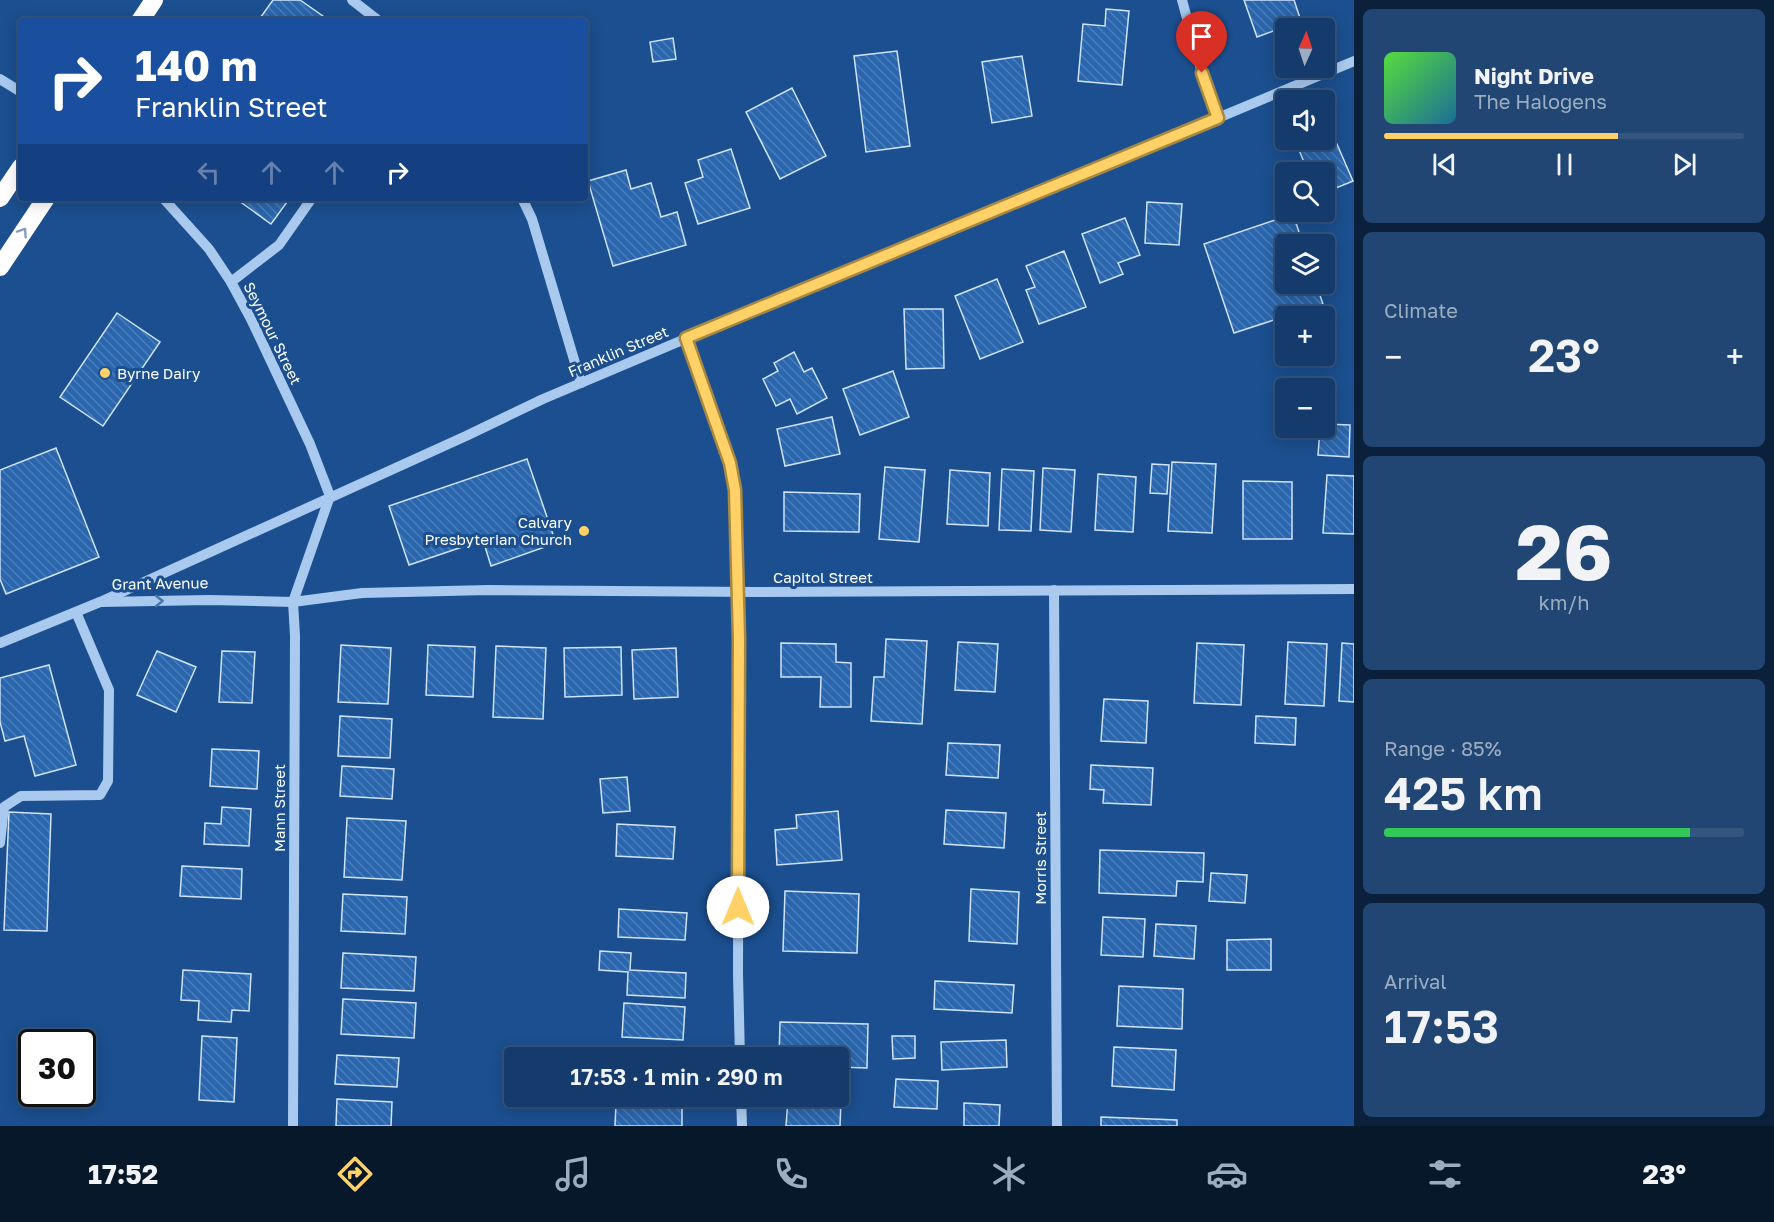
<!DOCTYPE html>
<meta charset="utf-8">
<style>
:root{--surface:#143b6b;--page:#214673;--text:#f1f3f6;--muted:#9dadc1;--line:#33557e;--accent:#ffd166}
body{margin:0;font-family:"Golos Text",sans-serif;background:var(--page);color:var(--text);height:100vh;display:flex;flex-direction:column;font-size:22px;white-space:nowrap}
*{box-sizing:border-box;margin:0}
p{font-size:20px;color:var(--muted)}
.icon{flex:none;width:33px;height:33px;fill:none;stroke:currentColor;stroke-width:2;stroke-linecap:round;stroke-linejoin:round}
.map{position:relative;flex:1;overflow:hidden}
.drawer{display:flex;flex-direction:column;gap:9px;padding:9px;background:#0b203b;width:420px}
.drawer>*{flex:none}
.top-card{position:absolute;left:18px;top:18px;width:570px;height:183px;border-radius:6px;box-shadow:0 3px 15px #0003,0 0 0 2px var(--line);background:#1a4fa0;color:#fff;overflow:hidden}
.needle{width:39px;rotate:3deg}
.tools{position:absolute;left:1275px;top:18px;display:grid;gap:12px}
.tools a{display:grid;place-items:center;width:60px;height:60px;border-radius:6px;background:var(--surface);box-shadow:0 3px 15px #0003,0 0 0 2px var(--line);font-size:30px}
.speed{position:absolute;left:18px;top:1029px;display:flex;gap:12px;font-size:30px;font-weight:700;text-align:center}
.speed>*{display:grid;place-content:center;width:78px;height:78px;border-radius:50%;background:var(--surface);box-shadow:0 3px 15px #0003,0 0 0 2px var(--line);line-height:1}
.speed .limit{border:3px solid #111;border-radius:9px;background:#fff;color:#111}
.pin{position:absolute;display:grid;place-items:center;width:51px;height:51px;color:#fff;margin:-62px -26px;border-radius:50% 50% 50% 0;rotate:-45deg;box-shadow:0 0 6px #0007}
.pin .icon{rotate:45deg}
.me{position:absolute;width:66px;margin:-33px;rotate:0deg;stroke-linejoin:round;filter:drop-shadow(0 0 4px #0008)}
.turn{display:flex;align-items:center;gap:21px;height:126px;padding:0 18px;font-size:27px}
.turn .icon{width:78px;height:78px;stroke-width:2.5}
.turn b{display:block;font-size:42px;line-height:51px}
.lanes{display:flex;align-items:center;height:57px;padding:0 18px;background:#0003;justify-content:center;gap:30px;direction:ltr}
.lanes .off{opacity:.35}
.big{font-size:45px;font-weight:600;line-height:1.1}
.drawer .widget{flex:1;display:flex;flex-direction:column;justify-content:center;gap:9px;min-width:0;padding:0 21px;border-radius:9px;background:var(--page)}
.drawer .dial{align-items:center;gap:0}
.dial b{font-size:78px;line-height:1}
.song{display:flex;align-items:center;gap:18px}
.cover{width:72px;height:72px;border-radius:9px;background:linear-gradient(135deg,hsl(110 70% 55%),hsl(200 70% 35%))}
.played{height:6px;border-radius:3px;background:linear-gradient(90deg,var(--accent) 65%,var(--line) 65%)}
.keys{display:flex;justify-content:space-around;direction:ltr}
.heat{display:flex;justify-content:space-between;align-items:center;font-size:33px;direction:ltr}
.charge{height:9px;border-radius:4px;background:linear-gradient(90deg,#34c759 85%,var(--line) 0)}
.trip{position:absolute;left:504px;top:1047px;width:345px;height:60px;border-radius:6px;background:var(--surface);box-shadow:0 3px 15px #0003,0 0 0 2px var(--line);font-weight:600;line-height:60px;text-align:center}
.tab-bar{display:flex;height:96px;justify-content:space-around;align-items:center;background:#08182b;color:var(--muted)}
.tab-bar .icon{width:42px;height:42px}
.tab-bar .current{color:var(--accent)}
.tab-bar b{font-size:27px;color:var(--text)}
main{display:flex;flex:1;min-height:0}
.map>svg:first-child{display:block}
.building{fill:url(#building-back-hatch);stroke:#cfe3fa;stroke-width:1.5}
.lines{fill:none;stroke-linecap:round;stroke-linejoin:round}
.minor{stroke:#a9c9ee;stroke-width:10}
.highway{stroke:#fff;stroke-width:18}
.oneway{stroke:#829ec1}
.oneway2{stroke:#4674ac}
.route-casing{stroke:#a68842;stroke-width:15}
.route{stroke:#ffd166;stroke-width:10}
.poi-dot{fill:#ffd166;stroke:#1b4f8f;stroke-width:2}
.labels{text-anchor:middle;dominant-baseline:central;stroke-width:6;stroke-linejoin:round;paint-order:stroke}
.street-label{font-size:15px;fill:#fff;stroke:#1b4f8f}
.poi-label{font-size:15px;fill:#fff;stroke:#1b4f8f;text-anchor:start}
</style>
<main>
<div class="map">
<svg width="1354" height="1126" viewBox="0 0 1354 1126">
<defs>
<pattern id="building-back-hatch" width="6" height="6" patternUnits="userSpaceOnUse" patternTransform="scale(1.5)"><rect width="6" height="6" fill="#2a66ad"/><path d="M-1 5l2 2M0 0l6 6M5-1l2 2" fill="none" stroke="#4a7db9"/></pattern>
</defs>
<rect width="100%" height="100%" fill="#1b4f8f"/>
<g class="building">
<path d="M273,0H300L330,21H258Z"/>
<path d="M1244,0H1294L1301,21L1257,37Z"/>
<path d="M1106,9L1129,11L1122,85L1078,81L1083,24L1105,26Z"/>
<path d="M673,38L676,59L653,62L650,42Z"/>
<path d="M897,51L910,146L866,152L854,56Z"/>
<path d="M1022,56L1032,116L992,123L982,62Z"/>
<path d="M792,88L826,156L780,179L746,112Z"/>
<path d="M1333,135L1353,181L1324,193V172H1308L1299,150Z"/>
<path d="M731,149L750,208L698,224L685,183L703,177L698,160Z"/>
<path d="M626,170L631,189L651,183L661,217L677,212L686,245L613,266L588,181Z"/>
<path d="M235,198H290L271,224Z"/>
<path d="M1147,202L1182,204L1179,245L1145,243Z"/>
<path d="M1293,214L1303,244H1286V284H1316L1323,304L1234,333L1204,244Z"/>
<path d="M1125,218L1140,255L1118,263L1123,274L1100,283L1082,234Z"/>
<path d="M1064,251L1086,307L1039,324L1026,290L1035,287L1026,266Z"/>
<path d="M997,279L1023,342L980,359L955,296Z"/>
<path d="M904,309H943L944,368L906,369Z"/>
<path d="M117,313L160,342L103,426L60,397Z"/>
<path d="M794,352L804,372L812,368L827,398L797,414L790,399L776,406L763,379L778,371L774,363Z"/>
<path d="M893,371L909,417L860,435L843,389Z"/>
<path d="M832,417L840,454L785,466L777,429Z"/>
<path d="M1324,424L1350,425L1349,457L1318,455L1320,428H1324Z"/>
<path d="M56,448L99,557L6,594L0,579V470Z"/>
<path d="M527,459L556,543L491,566L483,540L409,565L389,506Z"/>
<path d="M1172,462L1216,464L1212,533L1168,531Z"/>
<path d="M1152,464L1169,465L1167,494L1150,493Z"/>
<path d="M885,467L925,470L919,542L879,539Z"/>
<path d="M1043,468L1075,470L1071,532L1040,530Z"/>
<path d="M1002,469L1034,471L1031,531L999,530Z"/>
<path d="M950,470L990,473L988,526L947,524Z"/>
<path d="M1098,474L1136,477L1133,532L1095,530Z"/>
<path d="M1327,475L1354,476V534L1323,533Z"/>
<path d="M1243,481L1292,482V539H1243Z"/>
<path d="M784,492L860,494L859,532L784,531Z"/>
<path d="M886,639L927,641L922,724L871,721L874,677H884Z"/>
<path d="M958,642L998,644L995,692L955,690Z"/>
<path d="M1288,642L1327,644L1324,706L1285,704Z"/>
<path d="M781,643L836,644V662L851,663V707H820L821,677H781Z"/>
<path d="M1197,643L1244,645L1241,705L1194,703Z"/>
<path d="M1342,643L1354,644V702L1339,701Z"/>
<path d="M341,645L391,648L388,704L338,702Z"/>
<path d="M428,645L475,647L473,697L426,695Z"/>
<path d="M496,646L546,648L543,719L493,717Z"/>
<path d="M621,647L622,695L565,697L564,648Z"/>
<path d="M676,648L678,697L634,699L632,650Z"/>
<path d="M157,651L196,667L176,712L137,695Z"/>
<path d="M222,651L255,652L252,703L219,702Z"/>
<path d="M49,665L76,765L35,776L24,736L5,741L0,722V678Z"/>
<path d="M1104,699L1148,701L1146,743L1101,741Z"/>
<path d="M340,716L392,719L390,758L338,756Z"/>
<path d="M1256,716L1296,718L1295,745L1255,743Z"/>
<path d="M948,743L1000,745L998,778L946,775Z"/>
<path d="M212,749L259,751L257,789L210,786Z"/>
<path d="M1091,765L1153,768L1151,805L1103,803L1104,790L1090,789Z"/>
<path d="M342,766L394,769L392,799L340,796Z"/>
<path d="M627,777L630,811L603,813L600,779Z"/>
<path d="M222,807L251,809L249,846L204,844L205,823L221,824Z"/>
<path d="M946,810L1006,813L1004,848L944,844Z"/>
<path d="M838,811L842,860L777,865L775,830L797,828L796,815Z"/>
<path d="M9,812L51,814L47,931L4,930Z"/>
<path d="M347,818L406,821L402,880L344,877Z"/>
<path d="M617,824L675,827L673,859L616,856Z"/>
<path d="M1100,850L1204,853L1203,882L1177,881L1176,896L1099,893Z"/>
<path d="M182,866L242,869L241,899L180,896Z"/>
<path d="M1211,873L1247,875L1245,903L1209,901Z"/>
<path d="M971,889L1019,892L1017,944L969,941Z"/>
<path d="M785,891L859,894L857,953L783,951Z"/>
<path d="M343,894L407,897L405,934L341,931Z"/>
<path d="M619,909L687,913L685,940L618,937Z"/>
<path d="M1103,917L1145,919L1143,957L1101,955Z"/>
<path d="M1156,924L1196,926L1194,959L1154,956Z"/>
<path d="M1271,939V970H1227V940Z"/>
<path d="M600,951L631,953L630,970L686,973L685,998L627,995L628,972L599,970Z"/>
<path d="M343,953L416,957L414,991L341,988Z"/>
<path d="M183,970L251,974L249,1011L232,1010L231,1022L198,1020L199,1001L181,1000Z"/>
<path d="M935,981L1014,985L1012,1013L934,1009Z"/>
<path d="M1119,986L1183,989L1182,1029L1117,1026Z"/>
<path d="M343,999L416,1003L414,1038L341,1034Z"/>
<path d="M624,1003L685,1007L683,1040L622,1037Z"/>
<path d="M780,1022L868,1024L867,1068L838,1067V1058H779Z"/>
<path d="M202,1036L237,1038L234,1102L199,1100Z"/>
<path d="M892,1036H915V1058L893,1059Z"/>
<path d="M1006,1040L1007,1067L942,1070L941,1042Z"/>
<path d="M1114,1047L1176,1050L1174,1090L1112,1086Z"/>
<path d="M684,1052V1058H624V1053Z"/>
<path d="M337,1055L399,1058L397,1087L335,1084Z"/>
<path d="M896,1079L938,1081L937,1109L894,1107Z"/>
<path d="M337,1099L392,1102L391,1126H336Z"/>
<path d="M788,1099L841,1101L840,1126H786Z"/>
<path d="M964,1103L1000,1105L999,1126H964Z"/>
<path d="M616,1104L682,1107V1126H615Z"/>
<path d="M1101,1117L1177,1120V1126H1101Z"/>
</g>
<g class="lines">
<g class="minor">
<path d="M352,0L379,21"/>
<path d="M1182,0L1202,73L1217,118"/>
<path d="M0,79L21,92"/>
<path d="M163,198L209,249L231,282L251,319L310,444L330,496L293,602L295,636L293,1126"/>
<path d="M522,198L532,219L581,383"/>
<path d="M231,282L279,245L312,198"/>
<path d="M686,338L731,463L735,490L739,638L738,974L740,1058"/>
<path d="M1054,590L1057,1126"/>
<path d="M100,602L466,436L543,399L929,236L1115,161L1354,61"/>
<path d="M0,643L100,602L209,600L293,602L362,593L489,590L756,592L1354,589"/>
<path d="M0,843L4,807L21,796L100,795L108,781L109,690L76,612"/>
<path d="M741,1096L742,1126"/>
</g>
<g class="highway">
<path d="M140,21L154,0"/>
<path d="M0,198L21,167"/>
<path d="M0,267L46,198"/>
</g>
</g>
<defs><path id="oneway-chevron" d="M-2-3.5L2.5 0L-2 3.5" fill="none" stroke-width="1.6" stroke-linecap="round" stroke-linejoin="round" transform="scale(1.5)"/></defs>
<use class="oneway" href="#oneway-chevron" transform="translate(23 232) rotate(-56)"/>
<use class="oneway2" href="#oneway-chevron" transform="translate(159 601) rotate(-1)"/>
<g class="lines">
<defs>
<path id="route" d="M738,907L739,638L735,490L730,463L686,338L1218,118L1202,73"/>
</defs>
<use href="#route" class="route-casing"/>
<use href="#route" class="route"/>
</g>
<g class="poi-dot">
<circle cx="105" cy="373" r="6"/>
<circle cx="584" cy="531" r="6"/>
</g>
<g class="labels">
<g class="street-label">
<text transform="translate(273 333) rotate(64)">Seymour Street</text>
<text transform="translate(618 351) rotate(-23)">Franklin Street</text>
<text x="823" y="577">Capitol Street</text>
<text transform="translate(160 583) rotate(-1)">Grant Avenue</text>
<text transform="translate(279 808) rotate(-90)">Mann Street</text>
<text transform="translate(1040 858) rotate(-90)">Morris Street</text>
</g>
<g class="poi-label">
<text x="117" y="373">Byrne Dairy</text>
<text x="572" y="522" text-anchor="end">Calvary<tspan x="572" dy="17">Presbyterian Church</tspan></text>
</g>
</g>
</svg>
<div class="tools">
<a><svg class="needle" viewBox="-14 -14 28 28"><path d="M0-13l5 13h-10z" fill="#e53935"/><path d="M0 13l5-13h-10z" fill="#9dadc1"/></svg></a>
<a><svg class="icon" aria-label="sound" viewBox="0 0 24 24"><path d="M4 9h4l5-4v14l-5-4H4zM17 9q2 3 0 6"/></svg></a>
<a><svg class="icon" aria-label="search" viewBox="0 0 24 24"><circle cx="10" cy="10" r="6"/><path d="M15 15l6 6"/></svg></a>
<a><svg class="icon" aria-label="layers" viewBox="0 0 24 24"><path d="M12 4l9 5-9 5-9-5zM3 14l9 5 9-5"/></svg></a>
<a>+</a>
<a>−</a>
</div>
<div class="speed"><div class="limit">30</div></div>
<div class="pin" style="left:1202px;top:73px;background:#d93025"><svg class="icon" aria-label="arrive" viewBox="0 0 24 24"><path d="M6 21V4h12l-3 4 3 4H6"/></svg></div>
<svg class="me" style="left:738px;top:907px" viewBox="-20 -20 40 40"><circle r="19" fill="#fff"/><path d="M0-13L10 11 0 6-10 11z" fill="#ffd166"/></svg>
<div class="trip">17:53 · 1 min · 290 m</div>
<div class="top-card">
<div class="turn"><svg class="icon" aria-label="right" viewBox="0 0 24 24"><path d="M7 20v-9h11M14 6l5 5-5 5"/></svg><div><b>140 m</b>Franklin Street</div></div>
<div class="lanes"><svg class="icon off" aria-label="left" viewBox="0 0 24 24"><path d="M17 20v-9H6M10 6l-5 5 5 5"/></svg><svg class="icon off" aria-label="ahead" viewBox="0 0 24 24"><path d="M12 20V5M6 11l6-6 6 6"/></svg><svg class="icon off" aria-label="ahead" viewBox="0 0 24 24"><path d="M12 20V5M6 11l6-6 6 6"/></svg><svg class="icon" aria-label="right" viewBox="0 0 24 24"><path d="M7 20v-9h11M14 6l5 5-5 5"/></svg></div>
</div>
</div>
<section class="drawer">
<div class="widget">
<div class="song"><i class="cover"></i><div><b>Night Drive</b><p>The Halogens</p></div></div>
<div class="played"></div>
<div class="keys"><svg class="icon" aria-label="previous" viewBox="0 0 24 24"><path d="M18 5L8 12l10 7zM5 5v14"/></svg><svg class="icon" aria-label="pause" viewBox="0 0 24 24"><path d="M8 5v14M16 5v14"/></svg><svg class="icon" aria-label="next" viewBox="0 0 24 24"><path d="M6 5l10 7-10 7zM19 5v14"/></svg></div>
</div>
<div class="widget"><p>Climate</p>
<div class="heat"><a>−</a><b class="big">23°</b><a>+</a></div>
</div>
<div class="widget dial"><b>26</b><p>km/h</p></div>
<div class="widget"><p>Range · 85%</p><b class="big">425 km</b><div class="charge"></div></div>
<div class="widget"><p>Arrival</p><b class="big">17:53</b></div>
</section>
</main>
<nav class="tab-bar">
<b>17:52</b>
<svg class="icon current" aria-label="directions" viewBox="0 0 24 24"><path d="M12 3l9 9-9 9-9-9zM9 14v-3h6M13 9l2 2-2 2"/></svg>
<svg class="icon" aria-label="music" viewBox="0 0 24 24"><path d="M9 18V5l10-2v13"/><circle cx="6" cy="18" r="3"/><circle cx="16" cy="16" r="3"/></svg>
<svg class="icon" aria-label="phone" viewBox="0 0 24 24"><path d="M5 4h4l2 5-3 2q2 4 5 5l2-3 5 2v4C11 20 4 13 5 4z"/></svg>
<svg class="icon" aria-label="climate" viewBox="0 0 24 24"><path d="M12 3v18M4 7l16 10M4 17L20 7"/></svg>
<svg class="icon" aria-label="car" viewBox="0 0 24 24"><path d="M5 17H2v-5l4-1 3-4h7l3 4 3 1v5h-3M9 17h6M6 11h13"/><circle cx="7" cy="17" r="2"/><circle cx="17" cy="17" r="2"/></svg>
<svg class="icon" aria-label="filters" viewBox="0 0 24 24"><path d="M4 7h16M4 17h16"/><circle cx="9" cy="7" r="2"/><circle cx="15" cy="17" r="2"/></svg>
<b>23°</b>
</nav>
